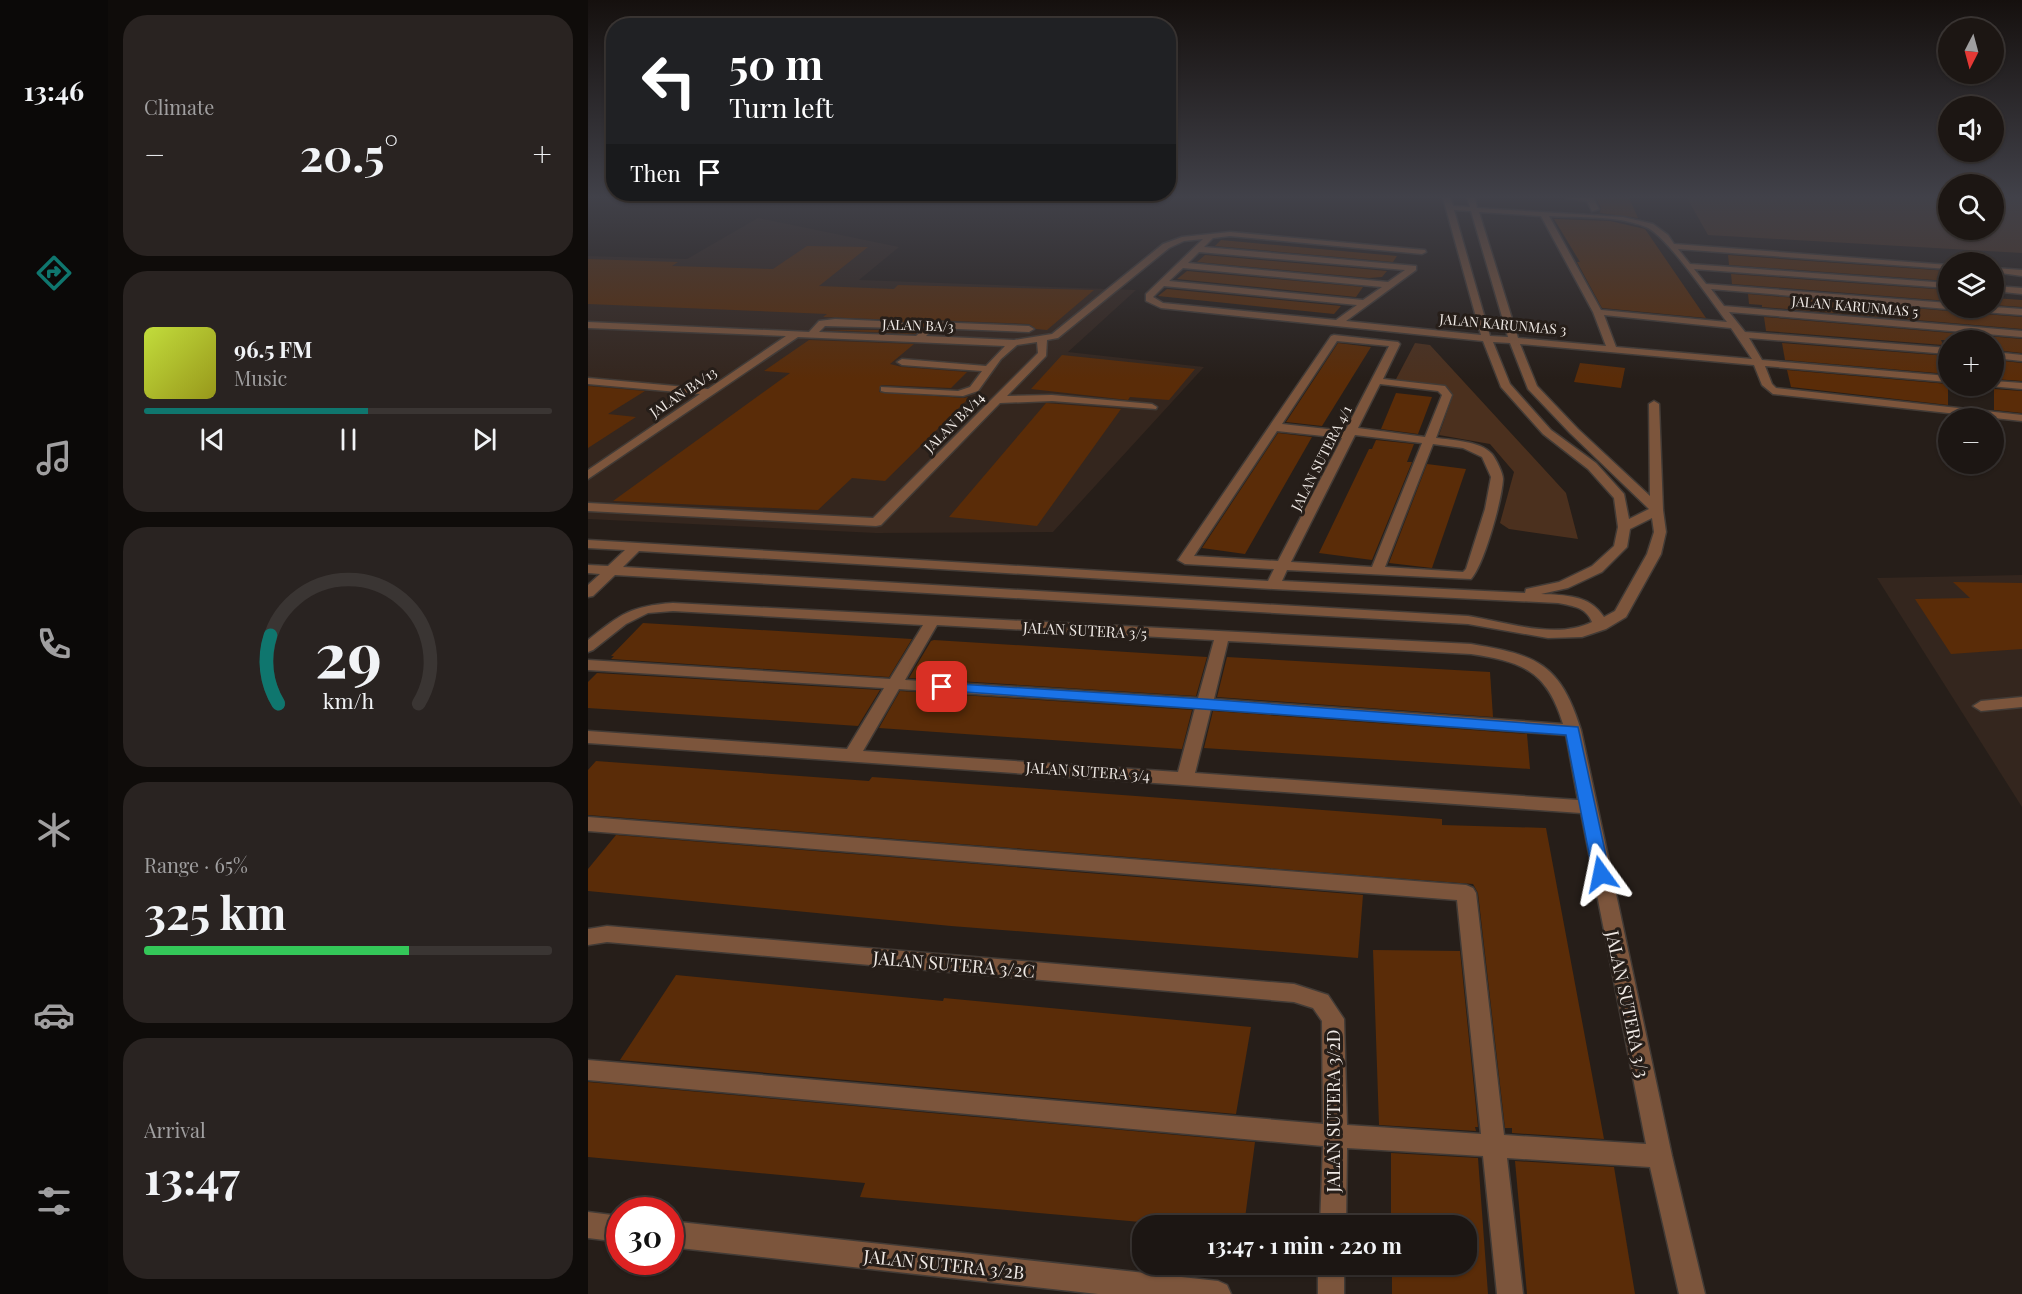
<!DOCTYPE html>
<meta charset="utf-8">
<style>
:root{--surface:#1c1613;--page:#292321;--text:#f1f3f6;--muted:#a09fa0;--line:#3a3533;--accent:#0f766e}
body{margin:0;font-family:"Playfair Display",serif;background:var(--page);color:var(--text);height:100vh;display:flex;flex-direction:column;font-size:22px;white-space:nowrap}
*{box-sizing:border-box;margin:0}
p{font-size:20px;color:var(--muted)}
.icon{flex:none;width:33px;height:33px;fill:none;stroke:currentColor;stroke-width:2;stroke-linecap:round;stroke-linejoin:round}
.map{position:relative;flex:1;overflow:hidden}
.side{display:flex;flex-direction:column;gap:15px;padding:15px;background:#0f0c0a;width:480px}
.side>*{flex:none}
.hud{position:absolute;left:18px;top:18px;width:570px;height:183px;border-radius:24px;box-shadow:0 2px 4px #0004,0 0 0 2px var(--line);background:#202124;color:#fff;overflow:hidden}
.needle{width:39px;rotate:186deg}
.fabs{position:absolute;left:1350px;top:18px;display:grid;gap:12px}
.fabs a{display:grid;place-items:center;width:66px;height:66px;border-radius:50%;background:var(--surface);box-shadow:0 2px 4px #0004,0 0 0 2px var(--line);font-size:30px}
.speed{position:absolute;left:18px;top:1197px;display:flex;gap:12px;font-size:30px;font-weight:700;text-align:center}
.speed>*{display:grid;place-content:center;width:78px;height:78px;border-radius:50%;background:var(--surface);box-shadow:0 2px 4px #0004,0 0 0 2px var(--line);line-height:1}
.speed .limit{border:9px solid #d22;background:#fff;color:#111}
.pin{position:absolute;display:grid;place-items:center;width:51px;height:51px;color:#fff;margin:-26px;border-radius:12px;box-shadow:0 3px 9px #0006}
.me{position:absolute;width:66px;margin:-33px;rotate:348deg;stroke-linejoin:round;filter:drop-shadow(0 0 4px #0008)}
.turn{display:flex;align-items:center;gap:21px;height:126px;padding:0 24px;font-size:27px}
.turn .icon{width:78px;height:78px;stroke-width:2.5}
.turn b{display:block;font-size:42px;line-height:51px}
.then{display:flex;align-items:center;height:57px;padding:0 24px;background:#0003;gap:12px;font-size:22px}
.big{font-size:45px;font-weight:700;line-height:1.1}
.side .tile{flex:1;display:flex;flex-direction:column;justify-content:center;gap:9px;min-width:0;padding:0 21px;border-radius:24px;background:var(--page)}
.side .dial{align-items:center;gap:0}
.dial svg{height:156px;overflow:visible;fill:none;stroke:var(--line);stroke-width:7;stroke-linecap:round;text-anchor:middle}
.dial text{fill:var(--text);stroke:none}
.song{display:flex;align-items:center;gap:18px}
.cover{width:72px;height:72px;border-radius:9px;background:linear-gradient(135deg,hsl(70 70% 55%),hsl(60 70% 35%))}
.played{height:6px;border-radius:3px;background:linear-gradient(90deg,var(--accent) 55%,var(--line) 55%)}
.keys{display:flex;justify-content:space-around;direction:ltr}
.heat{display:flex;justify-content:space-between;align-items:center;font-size:33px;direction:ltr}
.charge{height:9px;border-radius:4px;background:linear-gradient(90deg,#34c759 65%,var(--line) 0)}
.trip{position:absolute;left:544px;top:1215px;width:345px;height:60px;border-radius:24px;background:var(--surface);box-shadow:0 2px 4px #0004,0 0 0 2px var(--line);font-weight:700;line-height:60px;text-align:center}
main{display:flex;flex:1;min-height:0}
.dock{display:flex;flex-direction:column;width:108px;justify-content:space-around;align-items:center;background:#0b0908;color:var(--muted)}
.dock .icon{width:42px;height:42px}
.dock .on{color:var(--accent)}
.dock b{font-size:27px;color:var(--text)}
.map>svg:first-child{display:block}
.built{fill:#34261e}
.green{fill:#4b301e}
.building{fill:#5a2c08}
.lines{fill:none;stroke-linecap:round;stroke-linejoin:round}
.minor-casing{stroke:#423b36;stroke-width:3}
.minor{fill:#7c553c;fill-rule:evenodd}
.route{fill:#1a73e8;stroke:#114b97;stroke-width:1.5}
.labels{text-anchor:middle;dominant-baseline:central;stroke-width:6;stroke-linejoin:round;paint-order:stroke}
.far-street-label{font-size:14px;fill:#f0eae6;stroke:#261e19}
.street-label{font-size:15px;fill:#f0eae6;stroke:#261e19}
.near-street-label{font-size:18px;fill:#f0eae6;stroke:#261e19}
</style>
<main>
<nav class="dock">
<b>13:46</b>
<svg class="icon on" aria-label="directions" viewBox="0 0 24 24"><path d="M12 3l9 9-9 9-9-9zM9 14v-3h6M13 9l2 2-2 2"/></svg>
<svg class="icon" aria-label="music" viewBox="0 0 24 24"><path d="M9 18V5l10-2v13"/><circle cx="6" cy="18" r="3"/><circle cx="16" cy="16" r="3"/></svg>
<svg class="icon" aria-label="phone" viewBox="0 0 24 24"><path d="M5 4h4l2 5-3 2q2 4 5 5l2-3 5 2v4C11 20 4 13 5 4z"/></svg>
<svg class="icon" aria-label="climate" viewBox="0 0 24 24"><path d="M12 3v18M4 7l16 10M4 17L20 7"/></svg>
<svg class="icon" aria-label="car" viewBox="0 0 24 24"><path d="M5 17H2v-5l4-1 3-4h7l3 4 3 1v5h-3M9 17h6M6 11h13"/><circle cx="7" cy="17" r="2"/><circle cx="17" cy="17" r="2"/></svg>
<svg class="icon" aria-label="filters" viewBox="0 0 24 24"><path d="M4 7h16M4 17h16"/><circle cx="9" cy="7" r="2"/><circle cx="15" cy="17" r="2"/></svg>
</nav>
<section class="side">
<div class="tile"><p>Climate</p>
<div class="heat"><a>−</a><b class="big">20.5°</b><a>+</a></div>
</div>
<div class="tile">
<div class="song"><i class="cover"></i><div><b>96.5 FM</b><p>Music</p></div></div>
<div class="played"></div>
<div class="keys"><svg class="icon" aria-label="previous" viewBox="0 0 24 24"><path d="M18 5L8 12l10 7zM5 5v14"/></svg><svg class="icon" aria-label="pause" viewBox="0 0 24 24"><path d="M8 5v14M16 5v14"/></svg><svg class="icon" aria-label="next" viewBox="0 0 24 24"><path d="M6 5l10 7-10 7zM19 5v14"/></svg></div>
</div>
<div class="tile dial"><svg viewBox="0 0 100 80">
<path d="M14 69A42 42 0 1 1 86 69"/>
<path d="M14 69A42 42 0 0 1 10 34" stroke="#0f766e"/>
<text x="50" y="56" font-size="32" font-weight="700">29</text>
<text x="50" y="72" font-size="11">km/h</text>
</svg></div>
<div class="tile"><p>Range · 65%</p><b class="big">325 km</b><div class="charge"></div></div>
<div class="tile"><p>Arrival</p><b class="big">13:47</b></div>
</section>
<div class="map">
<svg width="1434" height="1294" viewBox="0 0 1434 1294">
<rect width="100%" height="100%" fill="#261e19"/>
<g class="built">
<path d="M170,218L311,247L271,280L548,290L480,352L616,367L465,532L288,533L0,519V256L99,259Z"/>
<path d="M1434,575V807L1289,578Z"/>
</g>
<g class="green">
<path d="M1099,198H1360V230H1406V198H1434V253L1120,235Z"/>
<path d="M827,343L842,345L978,493L990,539L921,529L912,523L926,472L902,444L851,435L865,395L857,387L807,381Z"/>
</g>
<g class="building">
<path d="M1008,198H1041L1050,218L1012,213L1013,208Z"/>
<path d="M966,219L1022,221L1057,229L1118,318L1014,308L989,262H992Z"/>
<path d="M633,240L809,256L805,262L627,246Z"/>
<path d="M219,246L280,247L231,286L306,289L310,285L506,290L459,330L448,329L441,324L344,320L327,334L236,330H312L319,326L312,320L235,317L239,314L0,304V259L90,262L84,266L185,269Z"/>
<path d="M617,255L799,271L794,277L781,278L609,262Z"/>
<path d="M1140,255L1360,271V281L1141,265Z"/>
<path d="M599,271L775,287L768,297L589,279Z"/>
<path d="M1143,274L1360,290V301L1144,284Z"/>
<path d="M579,289L753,306L746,314L570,296Z"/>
<path d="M1160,294L1360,311L1365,308H1377L1383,313L1434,317V329L1174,307V305L1161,304Z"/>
<path d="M1406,298L1434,300V307L1406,305Z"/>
<path d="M1176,317L1434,339V353L1406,350V340H1353L1355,345L1178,331Z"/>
<path d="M221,340L326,344L302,364L314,367L379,372L363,388L293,385L291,392L375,398L382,397L297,481L264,478L230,510L25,501L202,373L176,371Z"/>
<path d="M750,343L783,347L734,426L698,422Z"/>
<path d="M1194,343L1360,356V374L1197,360Z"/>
<path d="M474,355L607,369L581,400L542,397L540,400L443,389Z"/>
<path d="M1406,360L1434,363V381L1406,379Z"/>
<path d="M992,363L1037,368L1033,388L986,382Z"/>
<path d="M1199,370L1360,384V405L1203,387Z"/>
<path d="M0,386L57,391L20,414L48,417L0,448Z"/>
<path d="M1406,389L1434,391V413L1406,410Z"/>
<path d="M808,393L844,397L830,434L793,429Z"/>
<path d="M458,403L533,409L449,526L361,517Z"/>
<path d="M690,433L724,437L657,554L614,548Z"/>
<path d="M788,440L826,444L819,462H824L784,560L731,553L781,449H784Z"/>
<path d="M839,464L878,469L844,568L801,563Z"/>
<path d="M1365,582L1434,583V649L1363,654L1327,599L1382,598Z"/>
<path d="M55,623L324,639L301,677L23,659L26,656H23Z"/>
<path d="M346,640L619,657L608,696L321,678L343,641Z"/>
<path d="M639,657L902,672L905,717L629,697Z"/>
<path d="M9,673L292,690L270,726L0,708V682Z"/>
<path d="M312,691L604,710L594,749L291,728Z"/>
<path d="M625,711L939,734L942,769L616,748Z"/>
<path d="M8,761L281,781L284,777L548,796L854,819V825L958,828L1016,1139L924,1133V1128H917L890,893L885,884L0,815V770Z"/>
<path d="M28,835L775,895L770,958L363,926L0,891V869Z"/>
<path d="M785,950L872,951L890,1127H887L888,1131L791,1125Z"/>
<path d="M88,975L355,1001L356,998L663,1027L648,1114L32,1060Z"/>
<path d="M0,1082L667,1142L656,1226H598L272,1197L277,1183L0,1157Z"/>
<path d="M803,1153L890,1158L900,1294H804V1264H879V1226H803Z"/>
<path d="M927,1161L1026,1167L1047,1294H939Z"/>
</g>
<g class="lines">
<defs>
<g id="minor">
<path d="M855,198H863L865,206L882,207L879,198H887L889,208L1035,217L1065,224L1080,235L1086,244L1360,265V269L1090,249L1102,264L1360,283V288L1106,269L1118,284L1360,303V308H1363L1360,309L1123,289L1136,306L1434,331V337L1141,312L1157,332L1360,348V354L1161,338L1174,360L1360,376V382L1177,366L1184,384L1188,388L1434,415V421L1185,394L1174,385L1166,365L932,344L949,386L990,429L1062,496L1061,404L1066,401L1071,404L1075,510L1078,532L1073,554L1038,617L1018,629L994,637L960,638L880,624L27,575L5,596L0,597V585L12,574L0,573V565L20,566L37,550L0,548V540L680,581L686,569L597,564L590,560L743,336L746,335L810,342L812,344L795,379L857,386L864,395L848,438C863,440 893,441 904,454C908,459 915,473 915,479C914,500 896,565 883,579L699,570L694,581L937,593L938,589L971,582L1004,566L1026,546L1030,527L1026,498L1000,469L955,434L913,387L895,341L573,308L558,301V294L615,239L596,241L581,248L470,338L459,340L458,356L419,396L464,395L564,404L569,407L568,409L464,401L412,403L293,525L288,526L0,511V503L285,518L450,353L449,342L429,345L413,359L390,391L375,396L297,392L293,391V387L370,391L382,387L394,371L314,365L309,362L314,359L398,366L417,346L210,337L0,479V470L112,394L0,384V378L120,389L198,336L0,328V322L221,332L231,321L247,319L312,322L317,325L312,328L237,326L231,332L328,336L344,322L441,326L446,329L441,332L346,328L338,336L426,340L464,334L575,244L594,237L642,232L837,250L838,252L834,254L642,236L625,238L616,247L828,266V270L758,321L893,335ZM866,210L883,211L920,337L902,336ZM891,212L953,216L1005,312L1018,346L930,338ZM961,216C992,218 1029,215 1058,227C1078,235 1123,301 1139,322L1013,310ZM611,252L817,270L800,282L600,263ZM595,268L794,287L775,300L581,281ZM576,286L769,305L748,320L575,303L565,297ZM1016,315L1143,328L1164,359L1028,347ZM749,341L801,346L757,431L694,424ZM905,342L922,343L940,389L982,433L1061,509L1041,519L1036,494L1008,463L963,430L922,384ZM792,384L850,391L854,395L837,437L770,428ZM689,431L754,438L690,561L606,556ZM767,435L834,443L784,567L703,562ZM845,444L875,448L894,457L903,477L897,509L878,569L875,572L797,567ZM1064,518L1066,532L1059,554L1027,611L1016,617C1002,595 977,595 953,594L980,588L1014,572L1039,547L1042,529ZM51,551L685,589L970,603C985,606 998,607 1004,622C968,640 918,622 880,616L35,567Z"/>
<path d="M978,198H1005L1011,209L1004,211L999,201Z"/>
<path d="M1406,268L1434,270V276L1406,272Z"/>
<path d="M1406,286L1434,288V294L1406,291Z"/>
<path d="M1406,307L1434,309V315L1383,311L1379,308Z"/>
<path d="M1406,352L1434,355V361L1406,358Z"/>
<path d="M1406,381L1434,383V389L1402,386H1406Z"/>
<path d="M85,603L883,644C949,655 972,663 993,730L1084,1156L1117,1294H1091L1062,1167L919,1158L935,1294H909L895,1156L759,1148L758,1226H732L735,1146L0,1080V1060L735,1124L734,1021L725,1008L706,1002L19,942L0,945V929L19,926L706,984L740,995L756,1019L759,1125L893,1134L869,900L0,831V817L878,885L885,888L888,893L916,1135L1058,1144L993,813L0,743V731L259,749L296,688L0,670V660L302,679L335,625L85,611L60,613L38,624L5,650L0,652V640C33,614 42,606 85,603ZM349,625L626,640L610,698L317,680ZM640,641L883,654C935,662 959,671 975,724L626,699ZM311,689L607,708L590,772L275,751ZM623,709L978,735L990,800L607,773Z"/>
<path d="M1434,697V707L1393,711L1385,706L1393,701Z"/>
<path d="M0,1212L32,1216V1242L0,1238Z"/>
<path d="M82,1221L630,1281L639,1285L643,1294H510L82,1247Z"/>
<rect x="730" y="1264" width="26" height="30"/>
</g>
</defs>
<use href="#minor" class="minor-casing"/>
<use href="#minor" class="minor"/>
</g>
<linearGradient id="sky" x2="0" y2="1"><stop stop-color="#15100e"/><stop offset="0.52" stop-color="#414149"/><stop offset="1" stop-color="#414149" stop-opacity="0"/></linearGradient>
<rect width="1434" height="379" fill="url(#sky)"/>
<path class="route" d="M354,683L616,699L990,727L1022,874L1020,879L1013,881L1007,879L1005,874L978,735L349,690L347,687L349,684Z"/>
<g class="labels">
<g class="far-street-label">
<text transform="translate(1267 306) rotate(5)">JALAN KARUNMAS 5</text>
<text transform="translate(915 324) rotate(5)">JALAN KARUNMAS 3</text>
<text transform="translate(330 325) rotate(2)">JALAN BA/3</text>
<text transform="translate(95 392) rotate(-34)">JALAN BA/13</text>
<text transform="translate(366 422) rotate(-45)">JALAN BA/14</text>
<text transform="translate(733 458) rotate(-63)">JALAN SUTERA 4/1</text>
</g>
<g class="street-label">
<text transform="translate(497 630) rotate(3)">JALAN SUTERA 3/5</text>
<text transform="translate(500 771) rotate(4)">JALAN SUTERA 3/4</text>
</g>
<g class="near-street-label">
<text transform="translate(366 964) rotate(5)">JALAN SUTERA 3/2C</text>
<text transform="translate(1040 1004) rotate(78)">JALAN SUTERA 3/3</text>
<text transform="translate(745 1111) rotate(-90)">JALAN SUTERA 3/2D</text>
<text transform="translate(356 1264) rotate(6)">JALAN SUTERA 3/2B</text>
</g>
</g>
</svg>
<div class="fabs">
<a><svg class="needle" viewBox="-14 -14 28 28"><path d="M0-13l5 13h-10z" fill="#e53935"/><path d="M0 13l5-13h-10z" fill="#a09fa0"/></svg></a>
<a><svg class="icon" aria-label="sound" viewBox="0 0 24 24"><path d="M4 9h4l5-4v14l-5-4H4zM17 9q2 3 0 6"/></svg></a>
<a><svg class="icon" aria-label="search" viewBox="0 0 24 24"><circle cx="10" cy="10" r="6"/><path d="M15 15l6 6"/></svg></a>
<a><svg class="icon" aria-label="layers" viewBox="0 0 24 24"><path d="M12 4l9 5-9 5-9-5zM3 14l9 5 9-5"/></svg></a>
<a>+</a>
<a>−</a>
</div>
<div class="speed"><div class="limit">30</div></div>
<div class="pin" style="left:354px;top:687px;background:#d93025"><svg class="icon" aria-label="arrive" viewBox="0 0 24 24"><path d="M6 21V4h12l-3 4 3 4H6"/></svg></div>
<svg class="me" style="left:1013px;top:874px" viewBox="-20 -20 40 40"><path d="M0-17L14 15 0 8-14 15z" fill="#1a73e8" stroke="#fff" stroke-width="4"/></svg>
<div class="trip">13:47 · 1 min · 220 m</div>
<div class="hud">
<div class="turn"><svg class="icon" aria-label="left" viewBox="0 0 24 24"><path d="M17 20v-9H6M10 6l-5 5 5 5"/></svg><div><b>50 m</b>Turn left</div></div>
<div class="then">Then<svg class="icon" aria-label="arrive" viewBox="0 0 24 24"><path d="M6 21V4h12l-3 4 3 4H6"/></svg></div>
</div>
</div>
</main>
